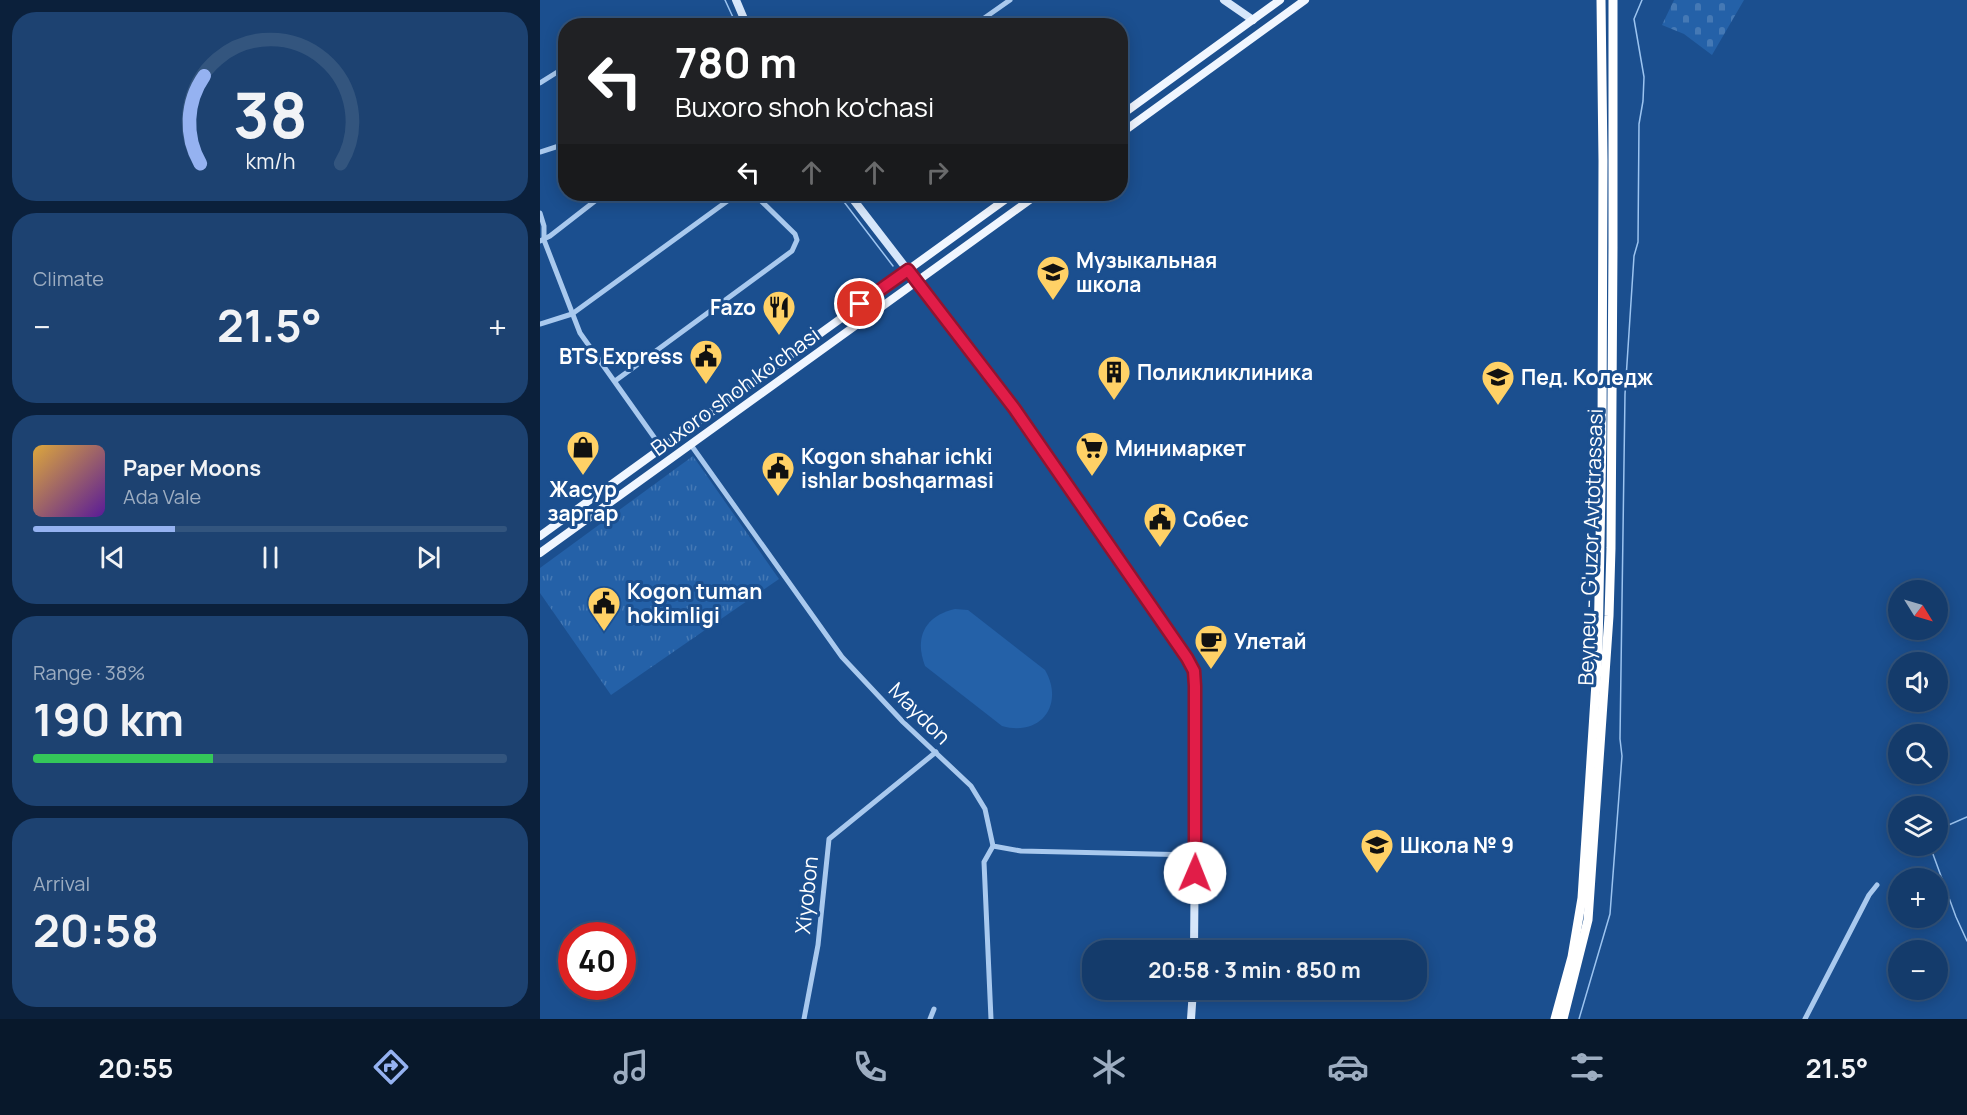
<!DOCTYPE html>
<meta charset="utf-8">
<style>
:root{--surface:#143b6b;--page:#1d4271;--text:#f1f3f6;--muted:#9dadc1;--line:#33557e;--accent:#95b2f1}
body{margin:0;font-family:Manrope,sans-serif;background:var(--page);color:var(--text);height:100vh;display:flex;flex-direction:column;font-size:22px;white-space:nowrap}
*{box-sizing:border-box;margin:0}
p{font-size:20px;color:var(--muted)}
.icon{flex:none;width:33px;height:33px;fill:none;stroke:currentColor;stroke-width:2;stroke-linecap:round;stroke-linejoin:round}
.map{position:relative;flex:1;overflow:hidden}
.side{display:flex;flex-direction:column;gap:12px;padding:12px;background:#0b203b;width:540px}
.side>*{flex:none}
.guide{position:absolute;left:18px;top:18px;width:570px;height:183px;border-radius:24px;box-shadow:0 3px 15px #0003,0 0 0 2px var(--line);background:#202124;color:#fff;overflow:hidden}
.needle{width:39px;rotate:127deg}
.fabs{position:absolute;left:1348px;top:580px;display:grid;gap:12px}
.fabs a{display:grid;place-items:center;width:60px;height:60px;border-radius:50%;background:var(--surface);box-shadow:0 3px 15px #0003,0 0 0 2px var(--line);font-size:30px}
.speed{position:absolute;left:18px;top:922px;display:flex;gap:12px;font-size:30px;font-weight:700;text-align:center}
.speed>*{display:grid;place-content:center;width:78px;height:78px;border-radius:50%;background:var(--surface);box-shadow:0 3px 15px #0003,0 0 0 2px var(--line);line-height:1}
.speed .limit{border:9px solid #d22;background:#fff;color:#111}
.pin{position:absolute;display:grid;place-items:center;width:51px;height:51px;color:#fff;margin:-26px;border:3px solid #fff;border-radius:50%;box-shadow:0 2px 6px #0007}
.me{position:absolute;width:66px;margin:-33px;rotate:1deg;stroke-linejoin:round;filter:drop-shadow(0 0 4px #0008)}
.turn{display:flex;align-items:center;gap:21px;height:126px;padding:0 18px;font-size:27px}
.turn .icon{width:78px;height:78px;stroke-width:2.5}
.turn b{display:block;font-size:42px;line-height:51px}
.lanes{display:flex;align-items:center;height:57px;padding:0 18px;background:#0003;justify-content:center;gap:30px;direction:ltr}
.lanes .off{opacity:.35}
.big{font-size:45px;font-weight:700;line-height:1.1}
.side .tile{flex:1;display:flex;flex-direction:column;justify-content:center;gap:9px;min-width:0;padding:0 21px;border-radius:24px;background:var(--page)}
.side .dial{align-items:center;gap:0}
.dial svg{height:156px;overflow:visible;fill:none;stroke:var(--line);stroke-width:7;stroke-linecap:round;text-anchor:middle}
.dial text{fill:var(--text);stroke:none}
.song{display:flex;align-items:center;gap:18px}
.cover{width:72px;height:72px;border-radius:9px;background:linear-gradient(135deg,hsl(40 70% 55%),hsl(270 70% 35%))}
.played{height:6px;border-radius:3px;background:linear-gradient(90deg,var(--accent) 30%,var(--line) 30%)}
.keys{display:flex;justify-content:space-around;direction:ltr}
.heat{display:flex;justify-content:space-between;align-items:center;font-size:33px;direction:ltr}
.charge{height:9px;border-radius:4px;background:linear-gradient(90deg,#34c759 38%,var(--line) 0)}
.trip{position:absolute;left:542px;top:940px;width:345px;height:60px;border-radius:24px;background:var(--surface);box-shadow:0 3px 15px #0003,0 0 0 2px var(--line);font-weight:700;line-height:60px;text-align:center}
.tabs{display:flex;height:96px;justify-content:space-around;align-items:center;background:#08182b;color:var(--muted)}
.tabs .icon{width:42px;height:42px}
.tabs .active{color:var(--accent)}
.tabs b{font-size:27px;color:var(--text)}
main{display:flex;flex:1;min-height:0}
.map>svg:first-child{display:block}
.grass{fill:#2461a8}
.cemetery{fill:url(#cemetery-stones)}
.park{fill:url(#park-tufts)}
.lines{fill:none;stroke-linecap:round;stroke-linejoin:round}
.stream{stroke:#9cc4f0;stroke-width:1.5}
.street{stroke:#a9c9ee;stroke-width:5}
.secondary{stroke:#d6e6fa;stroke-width:8}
.primary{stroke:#f0f6ff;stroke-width:8}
.highway{stroke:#fff;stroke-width:9}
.route-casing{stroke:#92132f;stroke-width:15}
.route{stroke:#e11d48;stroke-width:10}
.labels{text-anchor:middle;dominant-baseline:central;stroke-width:6;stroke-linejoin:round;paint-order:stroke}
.poi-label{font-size:21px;font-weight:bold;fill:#fff;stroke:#1b4f8f;text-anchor:start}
.street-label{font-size:21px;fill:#fff;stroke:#1b4f8f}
</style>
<main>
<section class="side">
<div class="tile dial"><svg viewBox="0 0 100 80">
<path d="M14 69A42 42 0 1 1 86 69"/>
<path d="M14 69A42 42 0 0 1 16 24" stroke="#95b2f1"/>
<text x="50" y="56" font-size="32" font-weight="700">38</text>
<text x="50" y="72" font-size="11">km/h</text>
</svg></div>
<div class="tile"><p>Climate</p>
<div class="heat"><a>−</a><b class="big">21.5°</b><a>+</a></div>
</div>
<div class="tile">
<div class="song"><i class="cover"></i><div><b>Paper Moons</b><p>Ada Vale</p></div></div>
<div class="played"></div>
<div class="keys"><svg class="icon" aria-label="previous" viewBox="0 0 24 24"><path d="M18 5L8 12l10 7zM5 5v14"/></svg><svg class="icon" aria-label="pause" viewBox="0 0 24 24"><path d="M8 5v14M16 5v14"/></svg><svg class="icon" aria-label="next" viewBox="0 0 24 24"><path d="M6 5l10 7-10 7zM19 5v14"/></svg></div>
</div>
<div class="tile"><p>Range · 38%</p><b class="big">190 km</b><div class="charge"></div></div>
<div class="tile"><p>Arrival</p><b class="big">20:58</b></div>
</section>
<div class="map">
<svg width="1427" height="1019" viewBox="0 0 1427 1019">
<defs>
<pattern id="cemetery-stones" width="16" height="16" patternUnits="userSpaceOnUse" patternTransform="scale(1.5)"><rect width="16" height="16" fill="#2461a8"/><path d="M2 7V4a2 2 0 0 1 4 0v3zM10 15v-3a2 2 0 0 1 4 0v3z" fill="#4579b5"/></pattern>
<pattern id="park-tufts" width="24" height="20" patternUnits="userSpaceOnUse" patternTransform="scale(1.5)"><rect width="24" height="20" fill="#2461a8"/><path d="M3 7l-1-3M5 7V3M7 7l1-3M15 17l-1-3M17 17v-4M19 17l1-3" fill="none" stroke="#4579b5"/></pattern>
</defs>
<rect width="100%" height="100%" fill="#1b4f8f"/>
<path class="grass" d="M415,609L428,610L505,670C525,705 500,737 462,726L385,666C374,637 385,616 415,609Z"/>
<path class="cemetery" d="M1134,0H1204L1172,55L1144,34L1122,25Z"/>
<path class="park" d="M153,456L239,579L71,695L0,593V568Z"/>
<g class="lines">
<g class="stream">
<path d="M185,0L197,26"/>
<path d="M298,194L353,266"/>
<path d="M1398,832L1404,827L1427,817"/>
<path d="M1390,846L1416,917L1427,941"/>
<path d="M1039,1019L1070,914L1082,756L1080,739L1085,394L1094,256L1098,242L1099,124L1103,101L1104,77L1094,19L1102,0"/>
</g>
<g class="street">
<path d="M433,26L470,0"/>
<path d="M0,83L19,71L26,69"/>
<path d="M0,152L25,144"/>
<path d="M0,213L4,226V240L40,333L121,447"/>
<path d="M0,241L10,236L64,194"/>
<path d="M0,324L32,314L197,194"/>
<path d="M75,381L252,251L257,240L255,234L214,194"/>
<path d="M151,445L302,657L363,722L431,786L445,809L453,846L481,851L655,855"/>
<path d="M264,1019L278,945L289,839L396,752"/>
<path d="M390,1019L394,1009"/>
<path d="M451,1019L444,862L453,846"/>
<path d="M1265,1019L1329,895L1337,885"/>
</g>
<g class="secondary">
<path d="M196,0L207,26"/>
<path d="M684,0L713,20"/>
<path d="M309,194L474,408L647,658L654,671L656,727L654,951"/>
<path d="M651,1019L653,990"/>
</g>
<g class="primary">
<path d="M580,116L740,0"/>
<path d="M580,134L765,0"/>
<path d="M0,536L473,194"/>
<path d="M0,553L498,194"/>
</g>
<g class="highway">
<path d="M1015,1019L1032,957L1042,898L1058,652L1062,433L1063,161L1061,0"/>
<path d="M1023,1019L1048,920L1069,616L1071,548L1073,247V0"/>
</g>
</g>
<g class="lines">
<defs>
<path id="route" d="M320,304L368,270L474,408L647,658L654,671L655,686V873"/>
</defs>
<use href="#route" class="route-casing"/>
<use href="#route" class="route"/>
</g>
<defs>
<symbol id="school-pin" viewBox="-11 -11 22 30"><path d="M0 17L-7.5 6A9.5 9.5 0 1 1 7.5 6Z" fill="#ffd166" stroke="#1b4f8f"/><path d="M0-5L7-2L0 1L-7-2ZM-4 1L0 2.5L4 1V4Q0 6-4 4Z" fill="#111"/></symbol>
<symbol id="restaurant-pin" viewBox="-11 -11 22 30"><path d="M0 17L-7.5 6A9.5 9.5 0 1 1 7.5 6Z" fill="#ffd166" stroke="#1b4f8f"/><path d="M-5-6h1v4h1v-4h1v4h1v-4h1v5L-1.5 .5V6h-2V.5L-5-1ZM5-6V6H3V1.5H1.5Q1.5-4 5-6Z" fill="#111"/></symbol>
<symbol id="civic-pin" viewBox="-11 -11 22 30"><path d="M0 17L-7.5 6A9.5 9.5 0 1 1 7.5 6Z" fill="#ffd166" stroke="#1b4f8f"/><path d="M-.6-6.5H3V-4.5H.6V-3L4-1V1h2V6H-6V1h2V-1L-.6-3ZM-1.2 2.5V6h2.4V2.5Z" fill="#111"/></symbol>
<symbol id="building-pin" viewBox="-11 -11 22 30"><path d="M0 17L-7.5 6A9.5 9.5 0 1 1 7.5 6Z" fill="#ffd166" stroke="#1b4f8f"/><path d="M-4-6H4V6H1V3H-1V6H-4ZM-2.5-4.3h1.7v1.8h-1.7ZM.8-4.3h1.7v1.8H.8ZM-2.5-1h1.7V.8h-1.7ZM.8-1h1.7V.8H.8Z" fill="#111"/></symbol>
<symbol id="university-pin" viewBox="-11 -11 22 30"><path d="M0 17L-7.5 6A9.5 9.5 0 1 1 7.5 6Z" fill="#ffd166" stroke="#1b4f8f"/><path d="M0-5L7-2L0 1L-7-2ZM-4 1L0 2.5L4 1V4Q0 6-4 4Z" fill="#111"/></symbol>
<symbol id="shop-pin" viewBox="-11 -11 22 30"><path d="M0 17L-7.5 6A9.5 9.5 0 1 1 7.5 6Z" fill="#ffd166" stroke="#1b4f8f"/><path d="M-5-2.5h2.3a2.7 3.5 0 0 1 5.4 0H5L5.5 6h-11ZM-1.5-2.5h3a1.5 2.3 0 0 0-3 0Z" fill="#111"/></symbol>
<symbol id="supermarket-pin" viewBox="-11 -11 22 30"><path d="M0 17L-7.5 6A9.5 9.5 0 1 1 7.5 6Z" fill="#ffd166" stroke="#1b4f8f"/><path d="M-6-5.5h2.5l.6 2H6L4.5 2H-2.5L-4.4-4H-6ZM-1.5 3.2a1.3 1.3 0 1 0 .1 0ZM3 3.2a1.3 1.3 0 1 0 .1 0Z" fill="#111"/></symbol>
<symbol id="cafe-pin" viewBox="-11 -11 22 30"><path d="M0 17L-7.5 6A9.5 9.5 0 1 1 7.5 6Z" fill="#ffd166" stroke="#1b4f8f"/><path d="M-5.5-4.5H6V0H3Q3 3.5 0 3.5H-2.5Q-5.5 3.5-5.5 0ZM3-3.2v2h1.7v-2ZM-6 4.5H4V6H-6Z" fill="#111"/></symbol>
</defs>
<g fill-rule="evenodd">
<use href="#school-pin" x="494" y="253" width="38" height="52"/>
<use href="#restaurant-pin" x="220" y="288" width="38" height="52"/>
<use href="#civic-pin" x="147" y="337" width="38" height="52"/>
<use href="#building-pin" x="555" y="353" width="38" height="52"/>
<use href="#university-pin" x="939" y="358" width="38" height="52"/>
<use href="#shop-pin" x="24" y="428" width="38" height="52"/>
<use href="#supermarket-pin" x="533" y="429" width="38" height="52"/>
<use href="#civic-pin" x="219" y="449" width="38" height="52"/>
<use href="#civic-pin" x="601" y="500" width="38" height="52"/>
<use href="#civic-pin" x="45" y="584" width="38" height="52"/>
<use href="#cafe-pin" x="652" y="622" width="38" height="52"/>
<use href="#school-pin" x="818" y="826" width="38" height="52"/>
</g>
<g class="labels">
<g class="poi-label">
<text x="536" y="260">Музыкальная<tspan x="536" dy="24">школа</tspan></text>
<text x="216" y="307" text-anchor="end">Fazo</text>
<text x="143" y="356" text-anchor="end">BTS Express</text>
<text x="597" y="372">Поликликлиника</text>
<text x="981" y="377">Пед. Коледж</text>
<text x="575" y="448">Минимаркет</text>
<text x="261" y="456">Kogon shahar ichki<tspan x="261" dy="24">ishlar boshqarmasi</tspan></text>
<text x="43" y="489" text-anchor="middle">Жасур<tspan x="43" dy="24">заргар</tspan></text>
<text x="643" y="519">Собеc</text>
<text x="87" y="591">Kogon tuman<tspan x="87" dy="24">hokimligi</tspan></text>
<text x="694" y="641">Улетай</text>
<text x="860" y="845">Школа № 9</text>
</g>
<g class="street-label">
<text transform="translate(195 391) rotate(-36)">Buxoro shoh ko'chasi</text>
<text transform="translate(1050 547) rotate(-88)">Beyneu - G'uzor Avtotrassasi</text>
<text transform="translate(380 713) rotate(45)">Maydon</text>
<text transform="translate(266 895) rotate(-84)">Xiyobon</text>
</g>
</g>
</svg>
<div class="fabs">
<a><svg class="needle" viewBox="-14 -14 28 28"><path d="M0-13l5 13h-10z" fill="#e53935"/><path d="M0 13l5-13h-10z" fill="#9dadc1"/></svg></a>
<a><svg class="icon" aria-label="sound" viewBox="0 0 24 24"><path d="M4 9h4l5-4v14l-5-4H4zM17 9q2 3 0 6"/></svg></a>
<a><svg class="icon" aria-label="search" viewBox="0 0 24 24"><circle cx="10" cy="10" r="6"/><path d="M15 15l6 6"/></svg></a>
<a><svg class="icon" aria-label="layers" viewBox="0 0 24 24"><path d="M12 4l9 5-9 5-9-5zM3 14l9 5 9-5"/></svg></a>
<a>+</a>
<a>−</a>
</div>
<div class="speed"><div class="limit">40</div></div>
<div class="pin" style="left:320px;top:304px;background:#d93025"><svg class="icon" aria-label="arrive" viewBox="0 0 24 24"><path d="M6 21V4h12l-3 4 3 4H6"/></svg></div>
<svg class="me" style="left:655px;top:873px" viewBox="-20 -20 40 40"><circle r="19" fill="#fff"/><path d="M0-13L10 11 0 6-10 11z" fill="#e11d48"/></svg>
<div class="trip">20:58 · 3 min · 850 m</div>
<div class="guide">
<div class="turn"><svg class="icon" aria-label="left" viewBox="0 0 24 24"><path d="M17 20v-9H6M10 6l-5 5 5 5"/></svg><div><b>780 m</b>Buxoro shoh ko'chasi</div></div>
<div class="lanes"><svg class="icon" aria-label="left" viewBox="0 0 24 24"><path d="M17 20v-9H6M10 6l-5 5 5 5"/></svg><svg class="icon off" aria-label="ahead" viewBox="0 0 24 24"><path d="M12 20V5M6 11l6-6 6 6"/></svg><svg class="icon off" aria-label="ahead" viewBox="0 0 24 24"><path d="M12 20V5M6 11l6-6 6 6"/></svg><svg class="icon off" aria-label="right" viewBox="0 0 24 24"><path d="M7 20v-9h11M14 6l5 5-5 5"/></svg></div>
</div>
</div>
</main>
<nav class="tabs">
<b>20:55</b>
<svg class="icon active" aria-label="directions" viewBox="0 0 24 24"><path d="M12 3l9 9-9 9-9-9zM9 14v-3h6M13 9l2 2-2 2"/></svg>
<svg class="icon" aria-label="music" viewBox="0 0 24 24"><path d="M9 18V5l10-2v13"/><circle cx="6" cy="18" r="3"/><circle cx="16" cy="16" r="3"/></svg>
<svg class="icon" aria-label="phone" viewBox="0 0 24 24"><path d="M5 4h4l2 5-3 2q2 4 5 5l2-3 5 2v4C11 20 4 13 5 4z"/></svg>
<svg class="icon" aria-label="climate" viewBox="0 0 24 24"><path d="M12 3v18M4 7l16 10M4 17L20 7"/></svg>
<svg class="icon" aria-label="car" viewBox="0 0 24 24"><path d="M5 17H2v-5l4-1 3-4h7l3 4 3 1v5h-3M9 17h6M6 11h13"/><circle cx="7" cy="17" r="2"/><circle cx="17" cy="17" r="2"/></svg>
<svg class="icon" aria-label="filters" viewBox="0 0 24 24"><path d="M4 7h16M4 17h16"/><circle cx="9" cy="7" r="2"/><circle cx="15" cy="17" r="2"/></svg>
<b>21.5°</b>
</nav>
